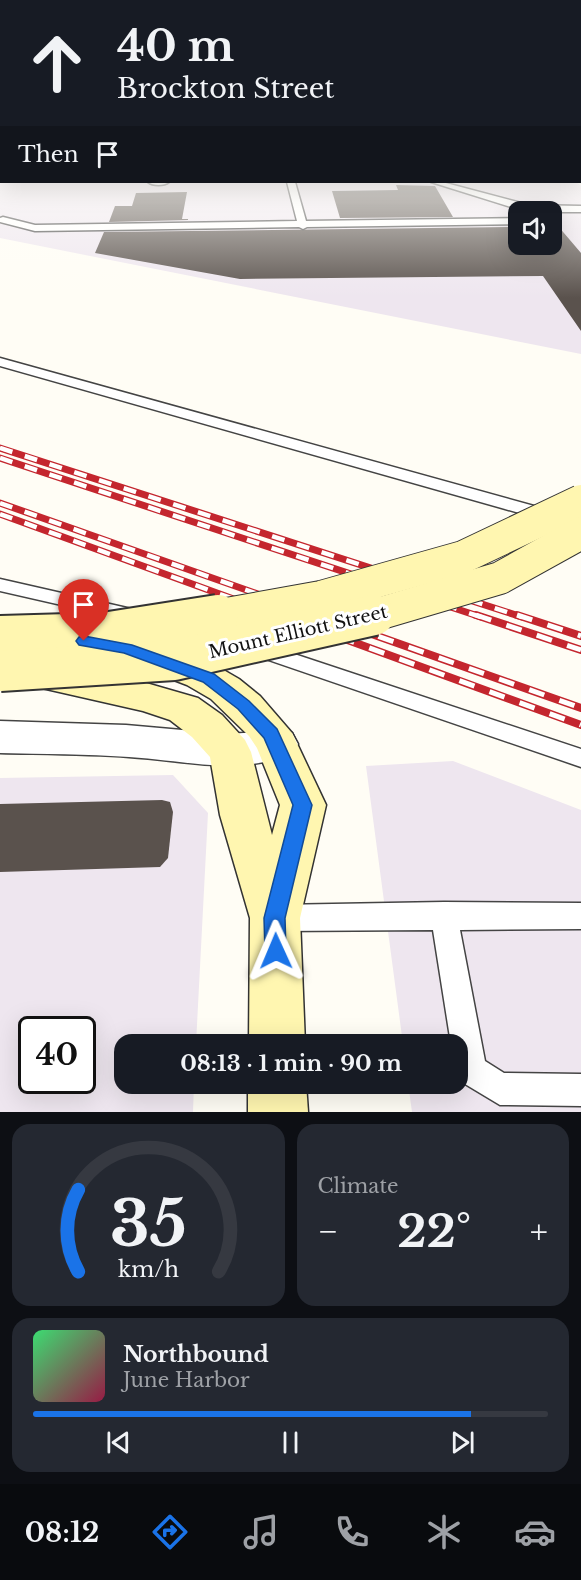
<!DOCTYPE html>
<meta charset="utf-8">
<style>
:root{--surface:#171b24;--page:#242831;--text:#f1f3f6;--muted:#9ea1a6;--line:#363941;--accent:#1a73e8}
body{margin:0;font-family:"Libre Baskerville",serif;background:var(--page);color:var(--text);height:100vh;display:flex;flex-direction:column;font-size:22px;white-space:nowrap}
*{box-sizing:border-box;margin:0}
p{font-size:20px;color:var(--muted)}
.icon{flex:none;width:33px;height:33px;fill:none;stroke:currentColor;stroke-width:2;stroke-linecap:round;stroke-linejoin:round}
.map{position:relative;height:1112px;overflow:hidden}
.panel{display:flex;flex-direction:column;gap:12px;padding:12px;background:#0d0f14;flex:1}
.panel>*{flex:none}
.banner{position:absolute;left:0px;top:0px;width:582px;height:183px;box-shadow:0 6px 24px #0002;background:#171b24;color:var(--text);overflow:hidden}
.buttons{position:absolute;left:508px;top:201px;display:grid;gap:12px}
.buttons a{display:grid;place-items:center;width:54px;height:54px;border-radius:12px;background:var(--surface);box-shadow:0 6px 24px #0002;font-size:30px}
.speed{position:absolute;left:18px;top:1016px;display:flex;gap:12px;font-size:30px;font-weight:700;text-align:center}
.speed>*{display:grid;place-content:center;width:78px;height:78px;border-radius:50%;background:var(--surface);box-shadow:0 6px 24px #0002;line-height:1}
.speed .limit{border:3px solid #111;border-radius:9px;background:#fff;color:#111}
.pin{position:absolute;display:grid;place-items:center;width:51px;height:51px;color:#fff;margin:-62px -26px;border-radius:50% 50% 50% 0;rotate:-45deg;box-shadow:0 0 6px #0007}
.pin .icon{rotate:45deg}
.me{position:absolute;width:66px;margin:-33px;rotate:359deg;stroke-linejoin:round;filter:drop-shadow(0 0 4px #0008)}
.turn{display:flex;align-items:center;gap:21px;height:126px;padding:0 18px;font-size:27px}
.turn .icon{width:78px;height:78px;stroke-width:2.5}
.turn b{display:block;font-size:42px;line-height:51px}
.then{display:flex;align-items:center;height:57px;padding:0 18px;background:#0003;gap:12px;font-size:22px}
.big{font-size:45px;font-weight:700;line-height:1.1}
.panel .tile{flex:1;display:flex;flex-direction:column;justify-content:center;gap:9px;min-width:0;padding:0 21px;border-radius:18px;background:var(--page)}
.panel .dial{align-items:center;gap:0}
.dial svg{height:156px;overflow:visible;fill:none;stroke:var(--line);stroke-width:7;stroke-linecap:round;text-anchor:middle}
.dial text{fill:var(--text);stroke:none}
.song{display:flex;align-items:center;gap:18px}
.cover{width:72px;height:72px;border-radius:9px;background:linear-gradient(135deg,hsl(140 70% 55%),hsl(340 70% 35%))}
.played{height:6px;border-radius:3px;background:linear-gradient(90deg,var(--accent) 85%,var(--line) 85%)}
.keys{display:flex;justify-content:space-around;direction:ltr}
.heat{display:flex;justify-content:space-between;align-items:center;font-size:33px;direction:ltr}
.panel .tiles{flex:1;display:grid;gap:12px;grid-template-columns:1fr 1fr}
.tile:last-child{grid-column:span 2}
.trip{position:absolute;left:114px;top:1034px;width:354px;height:60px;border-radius:18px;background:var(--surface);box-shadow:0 6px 24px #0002;font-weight:700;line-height:60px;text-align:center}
.dock{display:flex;height:96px;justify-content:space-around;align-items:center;background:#090b0e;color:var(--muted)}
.dock .icon{width:42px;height:42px}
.dock .active{color:var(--accent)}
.dock b{font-size:27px;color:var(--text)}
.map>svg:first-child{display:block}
.industrial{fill:#eee6ef;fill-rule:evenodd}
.building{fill:#5a524d}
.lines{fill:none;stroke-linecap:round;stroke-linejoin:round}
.lane-casing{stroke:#444;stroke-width:3}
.street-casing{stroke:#444;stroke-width:3}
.secondary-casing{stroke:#333;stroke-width:3}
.lane{fill:#fff;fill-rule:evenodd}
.street{fill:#fff;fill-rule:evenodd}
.secondary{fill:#fff6b0;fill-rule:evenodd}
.rail-far2-casing{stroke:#c4262e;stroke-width:4.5}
.rail-far1-casing{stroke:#c4262e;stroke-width:7}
.rail-casing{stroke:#c4262e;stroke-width:8}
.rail-far2{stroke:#fff;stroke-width:3;stroke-dasharray:10;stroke-linecap:butt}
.rail-far1{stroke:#fff;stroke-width:4.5;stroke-dasharray:13;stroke-linecap:butt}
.rail{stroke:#fff;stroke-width:5;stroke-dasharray:16;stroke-linecap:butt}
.secondary-bridge-far1-casing{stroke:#333;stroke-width:34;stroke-linecap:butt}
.secondary-bridge-casing{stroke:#333;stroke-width:44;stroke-linecap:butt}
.secondary-bridge-far1{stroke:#fff6b0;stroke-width:32}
.secondary-bridge{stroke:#fff6b0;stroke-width:40}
.route{fill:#1a73e8;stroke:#114b97;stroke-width:1.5}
.labels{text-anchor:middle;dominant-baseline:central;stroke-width:6;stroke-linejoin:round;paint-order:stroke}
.street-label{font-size:18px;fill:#111;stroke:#fff}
</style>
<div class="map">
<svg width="581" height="1112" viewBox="0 0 581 1112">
<rect width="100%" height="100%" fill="#fffdf5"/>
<g class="industrial">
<path d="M0,172L2,182H576L581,186V354L0,238ZM519,212H552V244H519Z"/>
<path d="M453,761L581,810V1112H412L408,1083H458V1044H403L366,766Z"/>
<path d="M173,775L208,813L196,1044H124V1083H194L193,1112H0V778ZM32,1029H82V1080H32Z"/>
</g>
<g class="building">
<path d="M396,185L435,186L453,217L340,218L332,191L398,190Z"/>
<path d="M187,192L182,219H188V220L109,222L115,206H132L136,193Z"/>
<path d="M552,226H558L581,253V331L543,276L240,279L95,253L104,232L519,227V244H552Z"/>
<path d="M162,800L170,802L173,812L168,858L160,867L0,872V804Z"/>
</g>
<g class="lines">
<defs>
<g id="lane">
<rect x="0" y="158" width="2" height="4"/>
<path d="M148,182H169C164,186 153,186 148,182Z"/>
<path d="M287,182H295L306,221L519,218V224L307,227L303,229L299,227L35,231L0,222V218L3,217L35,225L297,221Z"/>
<path d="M431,182H442L529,205L581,206V212H527Z"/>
<path d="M0,358L556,512L558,516L556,520H544L0,366Z"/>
<path d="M0,579L136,610L143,611L146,616L143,621L136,622L0,591Z"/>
<path d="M258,642L581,749V767L251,654L248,649L251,644Z"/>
<path d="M444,902L581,903V929L460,930L485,1061L504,1073L581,1074V1106L500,1105L460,1081L458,1076V1044H451L433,930L277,931L267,927L263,918L267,909L277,905Z"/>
</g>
<path id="street" d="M0,721L126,725L227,734L260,732L277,728L292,733L298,744L292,755C230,775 191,761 129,757C86,754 43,754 0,753Z"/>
<g id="secondary">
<rect x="580" y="154" width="1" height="9"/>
<path d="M158,647L220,668L239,679L260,696L292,733L326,805L300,918L305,1044H249L250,918L220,815L210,757L192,737L170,720L143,711L33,686L28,676L33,666L47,662L146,683L198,698L222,715L245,740L251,752L272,835L280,805L257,748L249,736L211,699L187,685L145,669L139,660L145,651Z"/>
<path d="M248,1083H306L308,1112H248Z"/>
</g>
</defs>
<use href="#lane" class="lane-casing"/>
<use href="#street" class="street-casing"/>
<use href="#secondary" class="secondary-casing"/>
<use href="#lane" class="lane"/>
<use href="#street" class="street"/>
<use href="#secondary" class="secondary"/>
<defs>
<path id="rail-far2" d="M0,448L5,450"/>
<g id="rail-far1">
<path d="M0,448L522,617"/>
<path d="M0,458L481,617"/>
<path d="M0,503L323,617"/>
<path d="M0,514L283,617"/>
</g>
<g id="rail">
<path d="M279,615L581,725"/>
<path d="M318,615L581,708"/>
<path d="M476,615L581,650"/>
<path d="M517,615L581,636"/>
</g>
</defs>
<use href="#rail-far2" class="rail-far2-casing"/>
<use href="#rail-far1" class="rail-far1-casing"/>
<use href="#rail" class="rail-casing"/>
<use href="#rail-far2" class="rail-far2"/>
<use href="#rail-far1" class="rail-far1"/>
<use href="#rail" class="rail"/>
<defs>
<g id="secondary-bridge-far1">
<path d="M210,617L321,597L463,557L581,501"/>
<path d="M368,617L500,578L581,533"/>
</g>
<g id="secondary-bridge">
<path d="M0,636L103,633L218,615"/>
<path d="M0,671L174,660L374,615"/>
</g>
</defs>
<use href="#secondary-bridge-far1" class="secondary-bridge-far1-casing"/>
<use href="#secondary-bridge" class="secondary-bridge-casing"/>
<use href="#secondary-bridge-far1" class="secondary-bridge-far1"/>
<use href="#secondary-bridge" class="secondary-bridge"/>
</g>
<linearGradient id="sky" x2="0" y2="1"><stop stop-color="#95c6ee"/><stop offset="0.48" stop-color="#fffefa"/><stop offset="1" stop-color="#fffefa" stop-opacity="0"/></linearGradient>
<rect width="581" height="298" fill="url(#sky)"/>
<path class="route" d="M84,636L132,645L214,674L249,701L277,729L312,805L285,918L286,951L283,958L276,961L268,958L265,951L264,918L293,805L264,738L238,709L203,682L124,653L79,645L76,641L79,637Z"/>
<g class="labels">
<g class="street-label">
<text transform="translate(298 632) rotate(-13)">Mount Elliott Street</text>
</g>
</g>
</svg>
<div class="buttons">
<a><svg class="icon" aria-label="sound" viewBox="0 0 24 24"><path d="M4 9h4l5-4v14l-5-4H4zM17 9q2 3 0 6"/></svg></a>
</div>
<div class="speed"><div class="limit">40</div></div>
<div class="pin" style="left:84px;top:641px;background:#d93025"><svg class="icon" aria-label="arrive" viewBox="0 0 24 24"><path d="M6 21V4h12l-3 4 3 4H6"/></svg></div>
<svg class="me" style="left:276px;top:951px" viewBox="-20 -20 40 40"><path d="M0-17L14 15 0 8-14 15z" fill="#1a73e8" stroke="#fff" stroke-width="4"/></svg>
<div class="trip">08:13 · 1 min · 90 m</div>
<div class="banner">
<div class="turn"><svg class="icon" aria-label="ahead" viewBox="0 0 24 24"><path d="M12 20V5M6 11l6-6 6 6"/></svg><div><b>40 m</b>Brockton Street</div></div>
<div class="then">Then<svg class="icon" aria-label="arrive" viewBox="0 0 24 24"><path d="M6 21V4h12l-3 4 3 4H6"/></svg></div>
</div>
</div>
<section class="panel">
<div class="tiles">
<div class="tile dial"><svg viewBox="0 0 100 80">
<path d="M14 69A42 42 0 1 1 86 69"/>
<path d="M14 69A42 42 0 0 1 14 27" stroke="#1a73e8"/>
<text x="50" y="56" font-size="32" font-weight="700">35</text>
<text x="50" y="72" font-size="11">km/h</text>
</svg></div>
<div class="tile"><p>Climate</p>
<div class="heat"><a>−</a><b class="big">22°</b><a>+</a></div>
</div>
<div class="tile">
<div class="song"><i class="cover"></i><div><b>Northbound</b><p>June Harbor</p></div></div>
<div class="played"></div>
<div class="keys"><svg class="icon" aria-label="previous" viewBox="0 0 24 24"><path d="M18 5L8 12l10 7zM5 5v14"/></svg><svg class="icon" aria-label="pause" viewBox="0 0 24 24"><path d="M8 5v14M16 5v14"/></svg><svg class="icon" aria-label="next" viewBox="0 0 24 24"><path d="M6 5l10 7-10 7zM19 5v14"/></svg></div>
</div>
</div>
</section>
<nav class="dock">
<b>08:12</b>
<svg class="icon active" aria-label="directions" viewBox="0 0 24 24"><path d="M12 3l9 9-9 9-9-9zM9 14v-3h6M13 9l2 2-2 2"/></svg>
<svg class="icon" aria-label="music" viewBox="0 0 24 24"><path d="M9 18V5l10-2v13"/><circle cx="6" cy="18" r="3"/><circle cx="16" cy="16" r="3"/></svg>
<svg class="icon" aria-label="phone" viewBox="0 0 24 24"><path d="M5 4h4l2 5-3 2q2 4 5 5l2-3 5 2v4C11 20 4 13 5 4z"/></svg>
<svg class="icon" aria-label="climate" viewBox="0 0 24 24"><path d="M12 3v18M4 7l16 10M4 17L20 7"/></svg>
<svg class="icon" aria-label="car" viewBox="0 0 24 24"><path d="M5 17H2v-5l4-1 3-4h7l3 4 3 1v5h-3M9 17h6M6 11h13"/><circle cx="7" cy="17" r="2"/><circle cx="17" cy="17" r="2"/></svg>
</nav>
